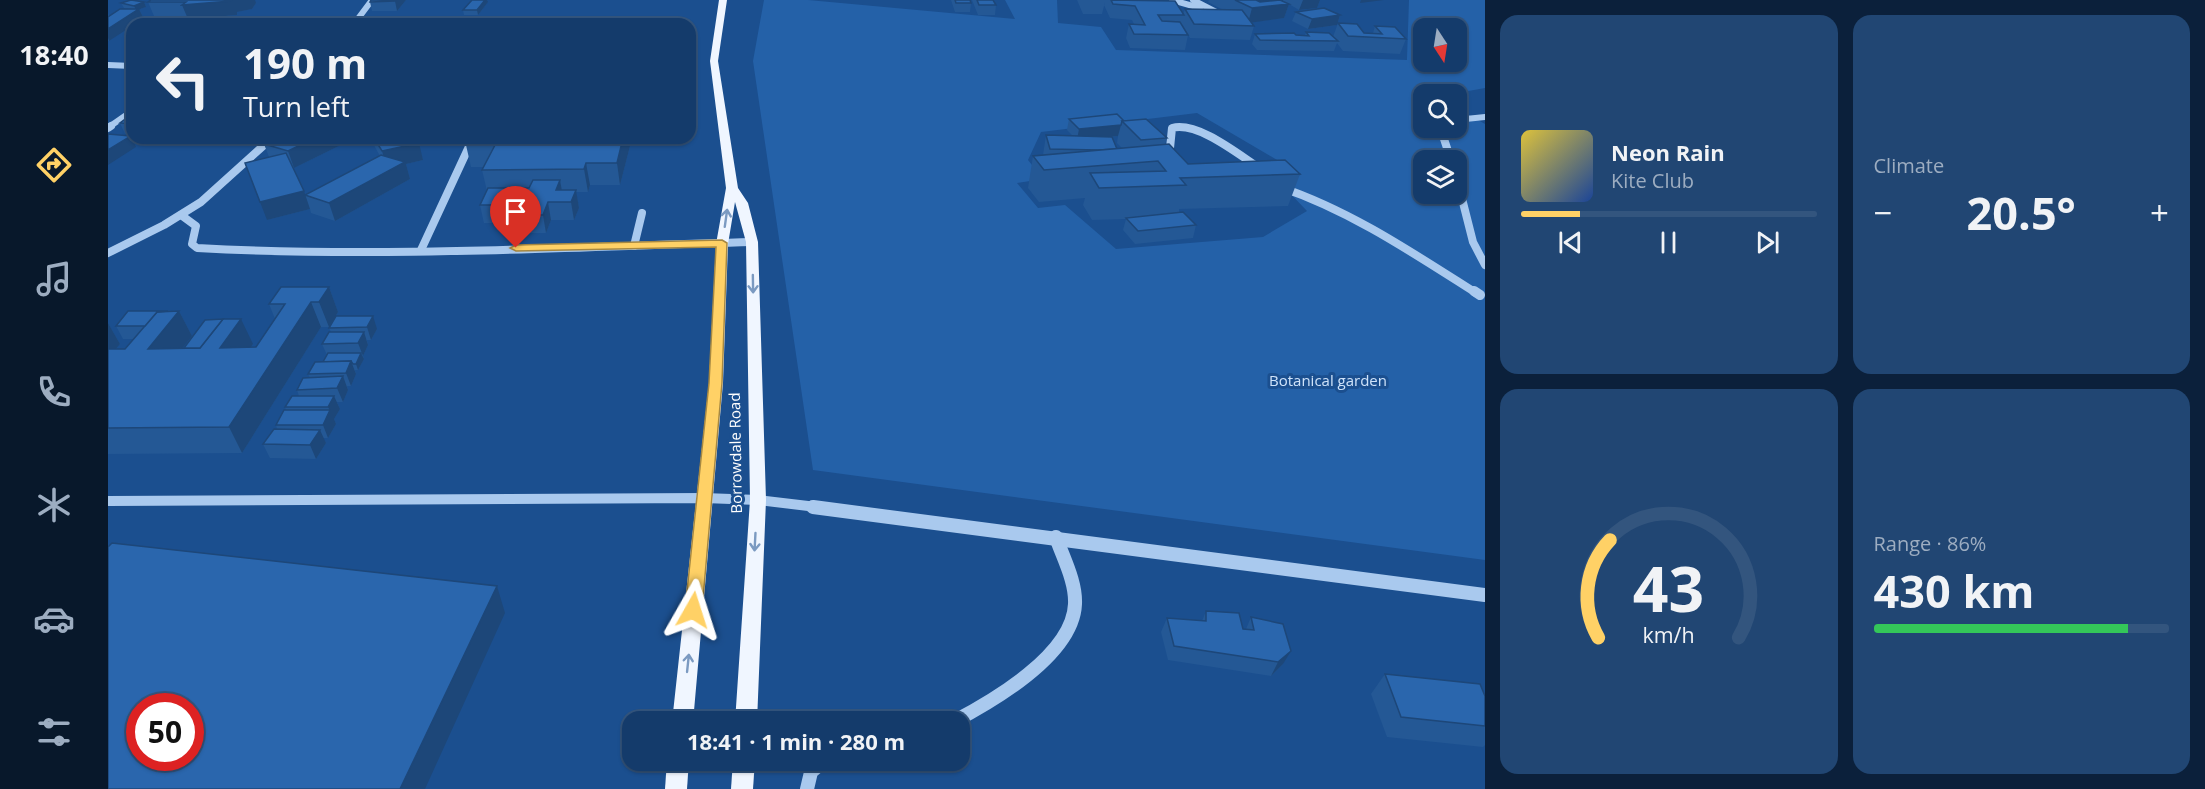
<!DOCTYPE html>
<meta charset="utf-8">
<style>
:root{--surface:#143b6b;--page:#214673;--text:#f1f3f6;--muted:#9dadc1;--line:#33557e;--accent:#ffd166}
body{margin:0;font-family:"Open Sans",sans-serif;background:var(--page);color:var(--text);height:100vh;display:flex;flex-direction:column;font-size:22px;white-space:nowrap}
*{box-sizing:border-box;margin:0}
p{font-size:20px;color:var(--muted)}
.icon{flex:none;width:33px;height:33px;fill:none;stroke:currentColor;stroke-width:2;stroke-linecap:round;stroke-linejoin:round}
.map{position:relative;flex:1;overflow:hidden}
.drawer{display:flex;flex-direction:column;gap:15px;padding:15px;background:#0b203b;width:720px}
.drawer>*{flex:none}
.hud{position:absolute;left:18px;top:18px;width:570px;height:126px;border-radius:18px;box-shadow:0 2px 4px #0004,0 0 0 2px var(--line);background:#143b6b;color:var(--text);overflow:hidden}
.needle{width:39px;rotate:168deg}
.fabs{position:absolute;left:1305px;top:18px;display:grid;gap:12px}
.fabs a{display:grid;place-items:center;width:54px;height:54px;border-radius:12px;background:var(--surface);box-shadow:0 2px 4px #0004,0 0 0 2px var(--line);font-size:30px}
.speed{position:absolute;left:18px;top:693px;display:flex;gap:12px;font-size:30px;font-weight:700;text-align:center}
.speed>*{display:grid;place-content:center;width:78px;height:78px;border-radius:50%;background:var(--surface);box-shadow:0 2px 4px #0004,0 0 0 2px var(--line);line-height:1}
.speed .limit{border:9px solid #d22;background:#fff;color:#111}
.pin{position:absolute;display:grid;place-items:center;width:51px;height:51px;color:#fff;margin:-62px -26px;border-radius:50% 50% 50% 0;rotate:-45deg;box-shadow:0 0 6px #0007}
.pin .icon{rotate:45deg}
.me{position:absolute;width:66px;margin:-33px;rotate:6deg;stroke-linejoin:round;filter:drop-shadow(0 0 4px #0008)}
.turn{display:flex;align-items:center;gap:21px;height:126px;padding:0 18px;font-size:27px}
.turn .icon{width:78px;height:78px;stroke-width:2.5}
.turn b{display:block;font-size:42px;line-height:51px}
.big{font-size:45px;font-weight:700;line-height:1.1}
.drawer .card{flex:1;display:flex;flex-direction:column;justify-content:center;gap:9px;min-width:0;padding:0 21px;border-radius:18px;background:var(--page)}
.drawer .dial{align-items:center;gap:0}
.dial svg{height:156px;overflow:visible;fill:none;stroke:var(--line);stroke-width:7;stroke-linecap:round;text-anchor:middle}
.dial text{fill:var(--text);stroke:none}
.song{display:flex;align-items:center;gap:18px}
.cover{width:72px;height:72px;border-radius:9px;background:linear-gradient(135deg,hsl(50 70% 55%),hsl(220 70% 35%))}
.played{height:6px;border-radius:3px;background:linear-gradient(90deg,var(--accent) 20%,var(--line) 20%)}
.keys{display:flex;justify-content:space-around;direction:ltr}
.heat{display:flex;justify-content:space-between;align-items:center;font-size:33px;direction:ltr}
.charge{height:9px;border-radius:4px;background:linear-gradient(90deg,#34c759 86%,var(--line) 0)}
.drawer .tiles{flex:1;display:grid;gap:15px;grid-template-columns:repeat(2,1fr)}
.trip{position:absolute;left:514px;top:711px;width:348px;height:60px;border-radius:18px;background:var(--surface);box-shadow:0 2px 4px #0004,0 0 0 2px var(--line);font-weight:700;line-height:60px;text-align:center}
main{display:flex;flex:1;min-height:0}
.tab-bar{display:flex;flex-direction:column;width:108px;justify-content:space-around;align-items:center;background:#08182b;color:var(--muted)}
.tab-bar .icon{width:42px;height:42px}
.tab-bar .on{color:var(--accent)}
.tab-bar b{font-size:27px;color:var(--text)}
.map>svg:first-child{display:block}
.green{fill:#2461a8;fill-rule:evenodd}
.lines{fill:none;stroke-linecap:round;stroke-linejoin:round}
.minor-far3{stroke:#a9c9ee;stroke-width:6}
.minor-far2{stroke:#a9c9ee;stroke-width:8}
.minor-far1{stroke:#a9c9ee;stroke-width:10}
.minor{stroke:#a9c9ee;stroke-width:14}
.major{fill:#f0f6ff;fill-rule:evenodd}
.wall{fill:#245895;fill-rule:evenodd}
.shaded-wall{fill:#1d4779}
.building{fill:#2a66ad;stroke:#1d4779;stroke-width:1.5;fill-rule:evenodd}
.oneway{stroke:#7b9ac1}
.route{fill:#ffd166;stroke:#a68842;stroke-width:1.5}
.labels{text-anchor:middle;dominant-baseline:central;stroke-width:6;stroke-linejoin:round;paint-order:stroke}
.park-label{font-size:15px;fill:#cfe3fa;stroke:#1b4f8f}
.street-label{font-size:15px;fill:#fff;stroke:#1b4f8f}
</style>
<main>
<nav class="tab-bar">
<b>18:40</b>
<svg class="icon on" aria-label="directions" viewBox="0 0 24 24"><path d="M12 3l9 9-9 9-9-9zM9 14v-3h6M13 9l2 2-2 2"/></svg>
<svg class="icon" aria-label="music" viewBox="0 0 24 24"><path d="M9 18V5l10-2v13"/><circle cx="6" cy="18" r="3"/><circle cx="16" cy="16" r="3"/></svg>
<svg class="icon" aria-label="phone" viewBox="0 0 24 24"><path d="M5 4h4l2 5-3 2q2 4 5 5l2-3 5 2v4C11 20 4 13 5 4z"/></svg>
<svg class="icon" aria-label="climate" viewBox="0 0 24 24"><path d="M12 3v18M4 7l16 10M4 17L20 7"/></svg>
<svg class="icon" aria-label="car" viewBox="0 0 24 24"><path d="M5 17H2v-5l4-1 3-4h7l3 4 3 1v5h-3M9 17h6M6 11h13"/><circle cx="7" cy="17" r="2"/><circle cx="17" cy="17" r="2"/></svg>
<svg class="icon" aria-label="filters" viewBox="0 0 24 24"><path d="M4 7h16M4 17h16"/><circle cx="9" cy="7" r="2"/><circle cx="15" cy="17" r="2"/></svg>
</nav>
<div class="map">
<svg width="1377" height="789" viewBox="0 0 1377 789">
<rect width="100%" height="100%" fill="#1b4f8f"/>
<path class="green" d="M656,0H700L907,19L897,0H949L950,23L993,27L1008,50L1299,60L1301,0H1377V88L1344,94H1316V128H1348L1349,108L1377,124V560L705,470L645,61ZM1316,28H1348V62H1316ZM1089,113L1193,174L1176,187L1199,211L1155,237L1008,249L957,205L930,208L909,183L935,179L920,160L933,132ZM1316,160H1348V194H1316Z"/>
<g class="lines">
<g class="minor-far3">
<path d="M1064,0L1092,8"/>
<path d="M1085,0L1114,15"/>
<path d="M246,24L264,0"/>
<path d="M0,65L24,66"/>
<path d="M1348,120L1377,117"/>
<path d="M1,127L24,111"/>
<path d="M1067,127H1078"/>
</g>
<g class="minor-far2">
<path d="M0,128L3,126"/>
<path d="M1340,128L1336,139L1343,160"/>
<path d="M1061,158L1064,128C1090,121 1131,155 1153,169"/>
<path d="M1348,175L1365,242L1377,265"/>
<path d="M1172,187C1243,211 1305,253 1368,293"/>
<path d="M73,215L88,226L84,244L89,248C274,258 459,247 644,242"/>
<path d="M526,246L534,213"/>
<path d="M313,250L365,138"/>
<path d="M0,253L56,225L93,202L164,138"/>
</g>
<g class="minor-far1">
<path d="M1366,291L1372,295"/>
<path d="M0,501L596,498L650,500L717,508"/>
</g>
<g class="minor">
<path d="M705,507L1377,595"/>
<path d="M845,722C885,701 965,655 967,604C968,581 955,558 948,537"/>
<path d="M699,789L703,772L717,760"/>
</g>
<g class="major">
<path d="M611,0H619L610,61L630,188L640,203L650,242L658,500L649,722H627L642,500L638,242L627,202L620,244L615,383L585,722H564L601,383L608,244L618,188L602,61Z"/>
<path d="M559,760H581L579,789H557Z"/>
<path d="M625,760H647L645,789H623Z"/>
</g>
</g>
<g class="wall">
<path d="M298,0L289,11H264L262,2Z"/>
<path d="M843,0H862L863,3L862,12H847Z"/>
<path d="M864,0H885L888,5L887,15H870Z"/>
<path d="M969,0H1033L1075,14L1077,9L1115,10L1100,2L1101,0H1212L1209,8L1191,10L1181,4L1176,18L1143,22L1146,26L1142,40L1082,38L1074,24L1080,35L1077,50L1022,48L1018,38L1021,24H1026L1024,20L1002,18L996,5L997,2L994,14H975Z"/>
<path d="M36,2L38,7L31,9L36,19L28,24H24L1,41H0V14L1,16L23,9L16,8L13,3Z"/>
<path d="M40,2L148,3L144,9L129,12V15L80,19L79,16H46Z"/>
<path d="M380,2L370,15H356L355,10Z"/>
<path d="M1188,12L1232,15L1229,25L1200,29L1184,21Z"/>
<path d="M1230,23L1256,33H1265L1267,26L1298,39L1292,54L1235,51L1229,43L1226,51L1149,50L1144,44L1147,34L1197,36L1198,32L1225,37Z"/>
<path d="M24,114V135L17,134L12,123Z"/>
<path d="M961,119L1016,121L1059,138L1057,144L1080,164L1192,174L1180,206L1071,209V213L1088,225L1085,238L1027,244L1015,230L1018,219L984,220L975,205L977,198L931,202L920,188L925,156L935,155L938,135L965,136L959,130ZM1010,136L1009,143L1014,148L1009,149L1004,137Z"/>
<path d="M247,138L186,168H185L197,195L272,156L262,138H308L315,160L298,164L302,179L227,221L203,213L202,209L159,220L161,157L156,144Z"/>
<path d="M362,138H524L512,185H482L480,192H468L471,208L466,220H443L438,233H407L405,223H376L372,205L379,191L374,170L376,167H363L358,145Z"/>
<path d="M221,287L230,312L221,327H213L134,453L0,454V323L12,344L7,349H17L26,339H15L8,326L61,311H71L84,336L74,348L145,344L142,347H148L167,319L161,304Z"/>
<path d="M228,316L269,329L263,340H259L260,345L255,356L256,359L250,370H247L248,374L243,386H239L240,390L235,402H229L232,409L226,419L228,424L220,438H215L218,443L208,459L162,458L155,444L169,429L168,425L178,410L177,407L191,396L189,390L202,378L200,374L215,362L219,355L214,344L223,332L221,328Z"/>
<path d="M1098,611L1135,629H1138L1143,617L1175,664L1163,676L1060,660L1053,632L1059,618L1094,621Z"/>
<path d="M1277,674L1377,696V745L1375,747L1279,737L1263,694Z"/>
</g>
<g class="shaded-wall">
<path d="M122,0H147L148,3L144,9L129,12V15L80,19L74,5Z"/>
<path d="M288,0H298L289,11L287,1Z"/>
<path d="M377,0H379L380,2L370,15L369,10Z"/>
<path d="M1132,0H1175V2L1139,6Z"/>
<path d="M1195,0H1212L1209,8L1191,10Z"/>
<path d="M1253,0H1276L1252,3Z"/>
<path d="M36,2L38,7L28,10L26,6Z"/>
<path d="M1181,4L1176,18L1140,23L1144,8Z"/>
<path d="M31,9L36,19L28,24H24V26L1,41L0,38V29Z"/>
<path d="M1232,15L1229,25L1200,29L1204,19Z"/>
<path d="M1013,125L1010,136L969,140L971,129Z"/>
<path d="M23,136L28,147L0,165V150Z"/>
<path d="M207,138H247L186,168L180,151Z"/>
<path d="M515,138H524L512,185L509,163Z"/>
<path d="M311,143L315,160L298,164L302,179L227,221L221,203L279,168L274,151Z"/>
<path d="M478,163L482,185L480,192L476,169Z"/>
<path d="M452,180L455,197L448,190Z"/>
<path d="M468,190L471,208L466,220L463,202Z"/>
<path d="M196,191L202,209L159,220L152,202Z"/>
<path d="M440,202L443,220L438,233L435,215Z"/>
<path d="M221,287L230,312L221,327L211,302Z"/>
<path d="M203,302L213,327L134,453L121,427Z"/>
<path d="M71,311L84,336L54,374L40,349Z"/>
<path d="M265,316L269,329L263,340L259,327Z"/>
<path d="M133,319L145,344L124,373L94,351Z"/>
<path d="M0,323L12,344L0,358Z"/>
<path d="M256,332L260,345L255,356L250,343Z"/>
<path d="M253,353L256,359L250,370L248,364Z"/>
<path d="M243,361L248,374L243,386L238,373Z"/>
<path d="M235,376L240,390L235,402L229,388Z"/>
<path d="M226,396L232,409L226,419L228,424L220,438L215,425L222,411L220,407Z"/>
<path d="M212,430L218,443L208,459L202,445Z"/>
<path d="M389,586L397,613L317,789H292Z"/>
<path d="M1183,651L1175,664L1163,676L1170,662Z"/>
</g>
<g class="building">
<path d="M23,0L36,2L26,6L13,3Z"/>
<path d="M43,0H124L123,1L74,5L78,2H40Z"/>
<path d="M263,0H288L287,1L262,2Z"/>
<path d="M364,0H377L369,10H355Z"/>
<path d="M847,0H862L863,3H848Z"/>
<path d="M869,0H885L888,5H871Z"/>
<path d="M1003,0L1067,1L1076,15H1050L1054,21L1072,22L1080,35L1026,34L1021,24L1037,25L1027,6L1005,4Z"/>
<path d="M1127,0H1148L1152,2L1172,0L1181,4L1144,8Z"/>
<path d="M1216,8L1232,15L1204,19L1188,12Z"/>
<path d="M12,9H31L0,29V17Z"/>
<path d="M1077,9L1134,10L1146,26L1086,24Z"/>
<path d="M1230,23L1249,24L1256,33L1274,34L1267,26L1287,27L1298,39L1240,36Z"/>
<path d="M1198,32L1221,33L1230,41L1152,40L1147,34L1186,33L1188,35L1201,36Z"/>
<path d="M24,114V124L12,123Z"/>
<path d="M1009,114L1016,121H1014L1013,125L971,129L961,119Z"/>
<path d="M1038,119L1059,138L1033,140L1014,121Z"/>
<path d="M0,134L23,136L0,150Z"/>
<path d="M938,135L1004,137L1009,149L990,150L942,149Z"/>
<path d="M168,138H207L180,151L156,144Z"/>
<path d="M266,138H308L311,143L274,151Z"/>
<path d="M362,138H515L509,163H478L476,169L374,170L387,145H358Z"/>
<path d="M1061,144L1080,164L1177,160L1192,174L1072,178L1078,185L991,188L982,173L1058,171L1050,161L936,170L925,156Z"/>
<path d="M178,153L196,191L152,202L137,163Z"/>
<path d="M273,155L297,162L221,203L197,195Z"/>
<path d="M425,180H452L448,190H468L463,202H440L435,215H403L408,205H372L380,188H421Z"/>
<path d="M1075,212L1088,225L1030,231L1018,218Z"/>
<path d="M173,287H221L211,302H203L121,427L0,428V349H17L49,312L71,311L40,349L92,348L115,319H133L112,348L148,347L177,304H161Z"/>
<path d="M20,311H60L49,312L37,326H8Z"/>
<path d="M228,316H265L259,327L221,328Z"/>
<path d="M115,319L92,348H76L97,320Z"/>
<path d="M221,332H256L250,343L214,344Z"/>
<path d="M220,353H253L248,364H245L243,361L215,362Z"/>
<path d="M243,361L238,373L200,374L207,362Z"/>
<path d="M235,376L229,388L189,390L195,378Z"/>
<path d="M184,396H226L220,407H177Z"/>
<path d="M176,410H222L215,425H168Z"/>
<path d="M166,429L212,430L202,445L155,444Z"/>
<path d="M4,543L389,586L292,789H0V547ZM32,706H82V758H32Z"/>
<path d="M1098,611L1131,613L1135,629L1146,630L1143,617L1175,624L1183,651L1170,662L1066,646L1059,618L1098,621Z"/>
<path d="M1277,674L1372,684L1377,696V726L1293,717Z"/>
</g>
<defs><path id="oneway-shaft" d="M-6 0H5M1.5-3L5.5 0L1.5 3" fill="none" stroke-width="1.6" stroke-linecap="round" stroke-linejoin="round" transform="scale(1.5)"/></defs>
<g class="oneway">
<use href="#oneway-shaft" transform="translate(618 218) rotate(-82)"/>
<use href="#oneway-shaft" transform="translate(645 284) rotate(89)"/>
<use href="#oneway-shaft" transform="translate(647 542) rotate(93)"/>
<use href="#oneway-shaft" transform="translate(580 663) rotate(-84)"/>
</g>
<path class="route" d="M614,240L619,243L614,383L594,610L591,615L585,617L579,615L577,610L601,383L608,247L408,251L402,248L408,245Z"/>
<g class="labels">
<g class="park-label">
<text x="1220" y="380">Botanical garden</text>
</g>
<g class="street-label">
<text transform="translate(627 453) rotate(-91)">Borrowdale Road</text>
</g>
</g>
</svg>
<div class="fabs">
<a><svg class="needle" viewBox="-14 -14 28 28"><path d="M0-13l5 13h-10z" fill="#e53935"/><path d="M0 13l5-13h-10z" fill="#9dadc1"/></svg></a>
<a><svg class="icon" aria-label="search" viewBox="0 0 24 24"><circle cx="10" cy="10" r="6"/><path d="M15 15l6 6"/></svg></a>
<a><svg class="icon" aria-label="layers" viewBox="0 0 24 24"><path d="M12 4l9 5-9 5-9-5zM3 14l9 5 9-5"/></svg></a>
</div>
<div class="speed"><div class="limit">50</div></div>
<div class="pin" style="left:408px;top:248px;background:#d93025"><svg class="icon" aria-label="arrive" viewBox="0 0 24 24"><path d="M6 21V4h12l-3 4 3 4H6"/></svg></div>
<svg class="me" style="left:585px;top:610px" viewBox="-20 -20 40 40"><path d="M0-17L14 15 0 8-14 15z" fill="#ffd166" stroke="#fff" stroke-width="4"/></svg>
<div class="trip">18:41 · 1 min · 280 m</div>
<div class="hud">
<div class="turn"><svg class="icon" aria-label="left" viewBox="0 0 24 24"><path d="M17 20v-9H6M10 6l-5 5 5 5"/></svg><div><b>190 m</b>Turn left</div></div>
</div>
</div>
<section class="drawer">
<div class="tiles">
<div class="card">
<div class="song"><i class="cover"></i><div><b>Neon Rain</b><p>Kite Club</p></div></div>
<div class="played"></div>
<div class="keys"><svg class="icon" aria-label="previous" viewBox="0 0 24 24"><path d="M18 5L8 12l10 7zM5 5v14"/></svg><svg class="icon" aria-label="pause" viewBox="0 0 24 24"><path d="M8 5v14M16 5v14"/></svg><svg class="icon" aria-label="next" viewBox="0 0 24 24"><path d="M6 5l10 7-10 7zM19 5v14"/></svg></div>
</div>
<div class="card"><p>Climate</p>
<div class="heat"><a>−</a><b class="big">20.5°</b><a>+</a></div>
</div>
<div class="card dial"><svg viewBox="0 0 100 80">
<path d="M14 69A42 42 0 1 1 86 69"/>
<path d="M14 69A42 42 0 0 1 20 19" stroke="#ffd166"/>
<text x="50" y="56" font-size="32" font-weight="700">43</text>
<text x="50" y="72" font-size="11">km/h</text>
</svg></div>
<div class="card"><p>Range · 86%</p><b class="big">430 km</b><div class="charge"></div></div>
</div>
</section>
</main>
